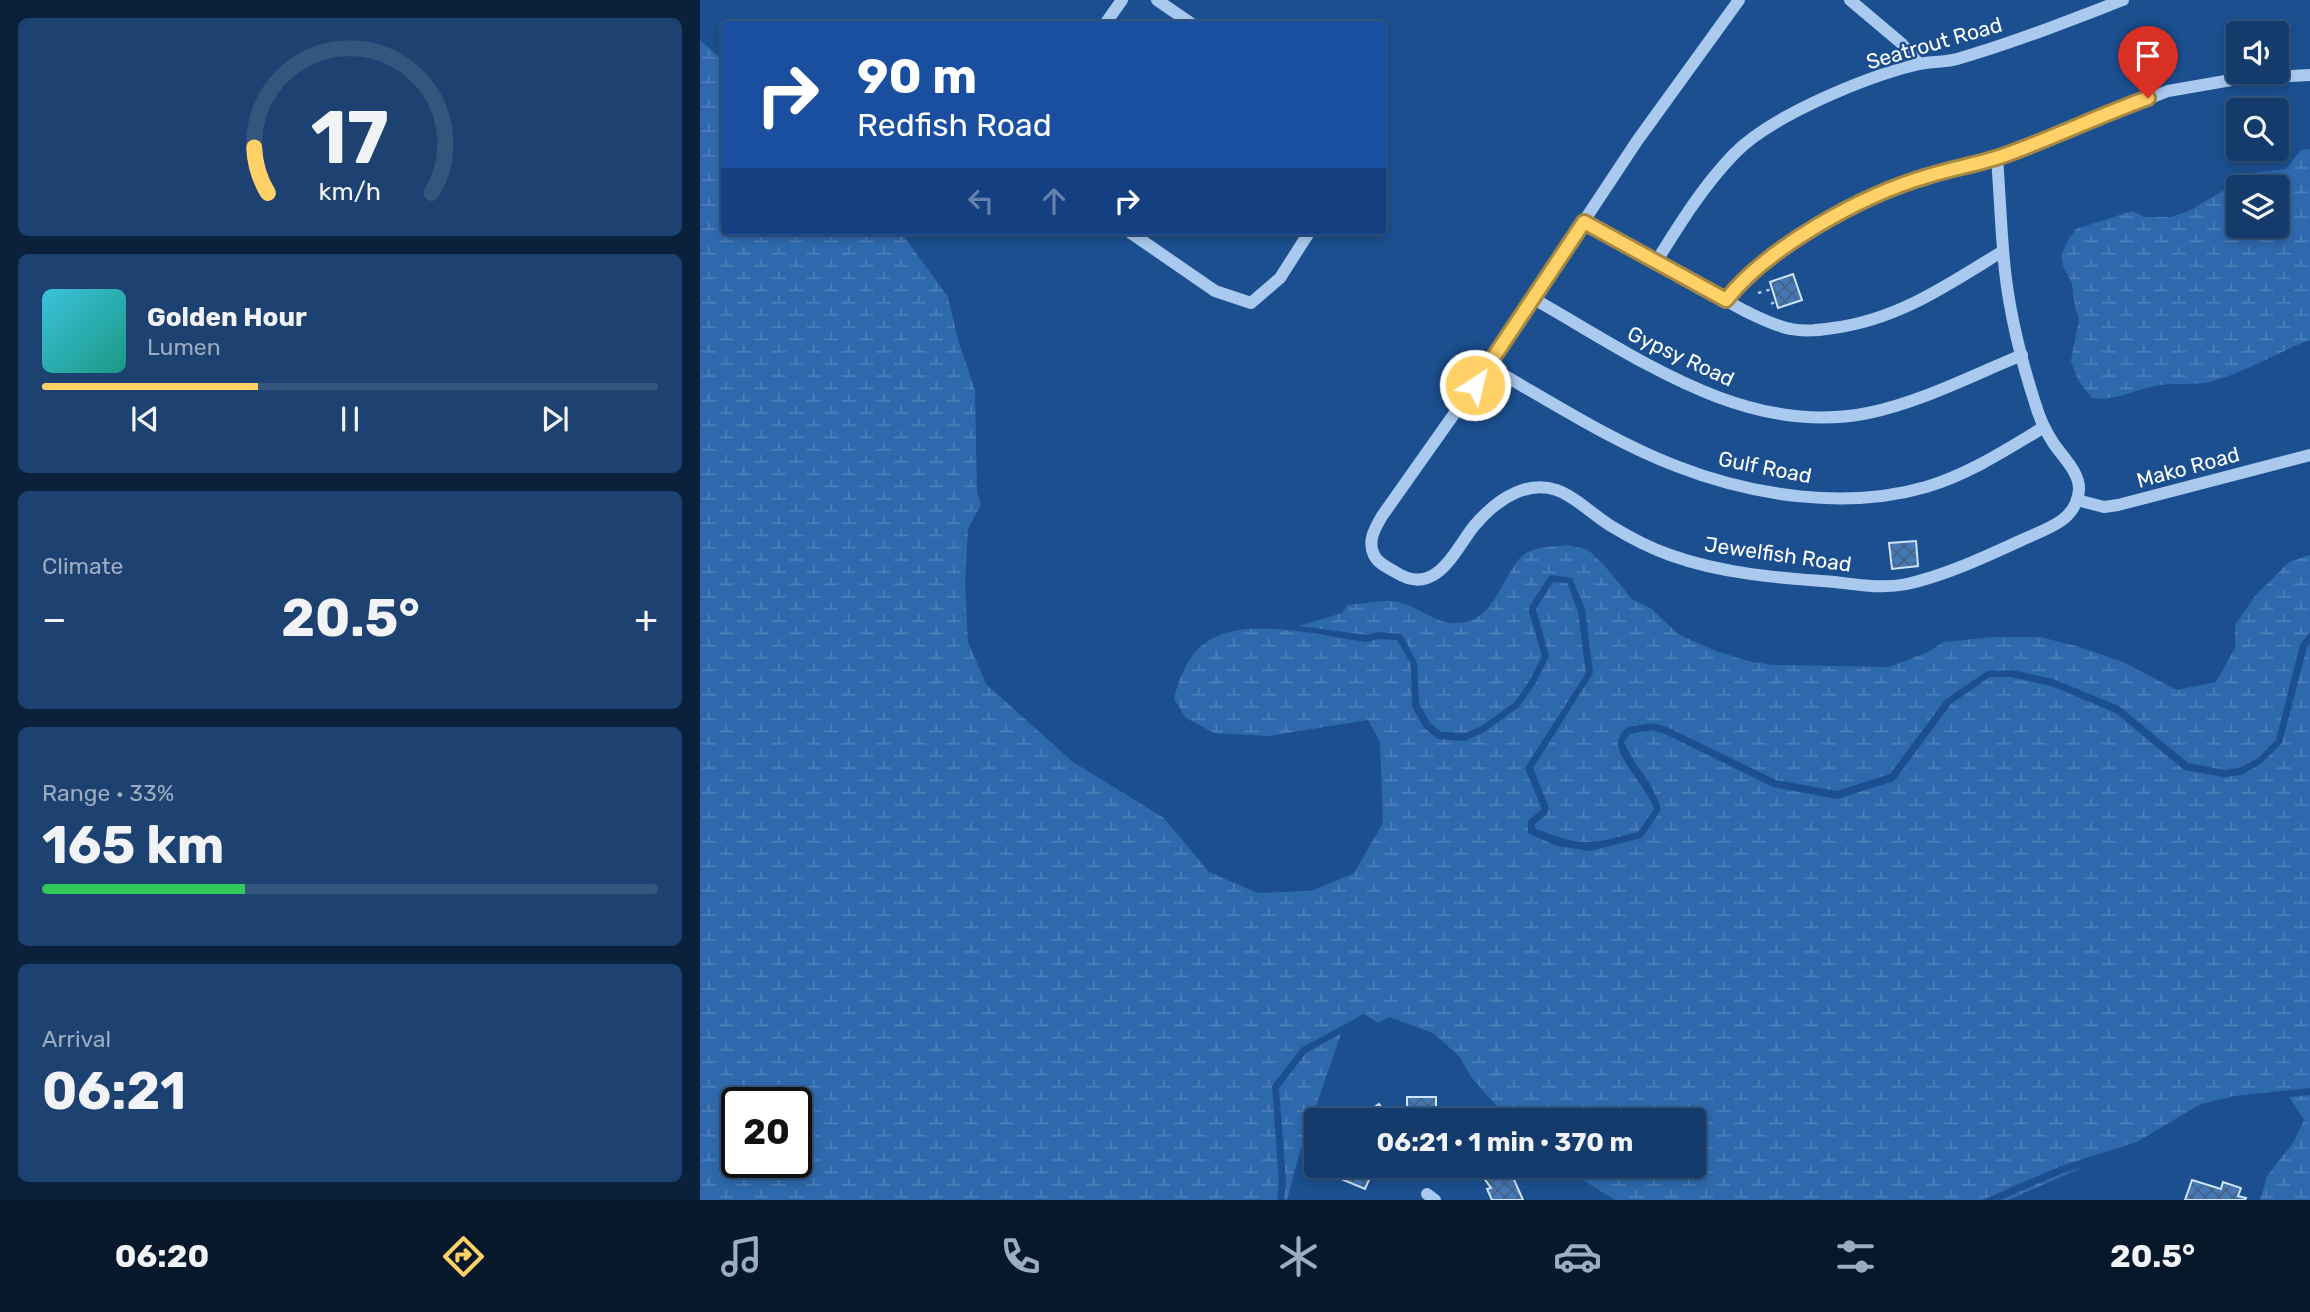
<!DOCTYPE html>
<meta charset="utf-8">
<style>
:root{--surface:#143b6b;--page:#1d4271;--text:#f1f3f6;--muted:#9dadc1;--line:#33557e;--accent:#ffd166}
body{margin:0;font-family:Rubik,sans-serif;background:var(--page);color:var(--text);height:100vh;display:flex;flex-direction:column;font-size:26px;white-space:nowrap}
*{box-sizing:border-box;margin:0}
p{font-size:23px;color:var(--muted)}
.icon{flex:none;width:38px;height:38px;fill:none;stroke:currentColor;stroke-width:2;stroke-linecap:round;stroke-linejoin:round}
.map{position:relative;flex:1;overflow:hidden}
.drawer{display:flex;flex-direction:column;gap:18px;padding:18px;background:#0b203b;width:700px}
.drawer>*{flex:none}
.hud{position:absolute;left:21px;top:21px;width:665px;height:214px;border-radius:7px;box-shadow:0 4px 10px #0003,0 0 0 2px var(--line);background:#1a4fa0;color:#fff;overflow:hidden}
.controls{position:absolute;left:1526px;top:21px;display:grid;gap:14px}
.controls a{display:grid;place-items:center;width:63px;height:63px;border-radius:7px;background:var(--surface);box-shadow:0 4px 10px #0003,0 0 0 2px var(--line);font-size:35px}
.speed{position:absolute;left:21px;top:1087px;display:flex;gap:14px;font-size:35px;font-weight:700;text-align:center}
.speed>*{display:grid;place-content:center;width:91px;height:91px;border-radius:50%;background:var(--surface);box-shadow:0 4px 10px #0003,0 0 0 2px var(--line);line-height:1}
.speed .limit{border:4px solid #111;border-radius:10px;background:#fff;color:#111}
.pin{position:absolute;display:grid;place-items:center;width:60px;height:60px;color:#fff;margin:-72px -30px;border-radius:50% 50% 50% 0;rotate:-45deg;box-shadow:0 0 7px #0007}
.pin .icon{rotate:45deg}
.me{position:absolute;width:77px;margin:-38px;rotate:35deg;stroke-linejoin:round;filter:drop-shadow(0 0 5px #0008)}
.turn{display:flex;align-items:center;gap:24px;height:147px;padding:0 21px;font-size:32px}
.turn .icon{width:91px;height:91px;stroke-width:2.5}
.turn b{display:block;font-size:49px;line-height:60px}
.lanes{display:flex;align-items:center;height:66px;padding:0 21px;background:#0003;justify-content:center;gap:35px;direction:ltr}
.lanes .off{opacity:.35}
.big{font-size:52px;font-weight:700;line-height:1.1}
.drawer .widget{flex:1;display:flex;flex-direction:column;justify-content:center;gap:10px;min-width:0;padding:0 24px;border-radius:10px;background:var(--page)}
.drawer .dial{align-items:center;gap:0}
.dial svg{height:182px;overflow:visible;fill:none;stroke:var(--line);stroke-width:7;stroke-linecap:round;text-anchor:middle}
.dial text{fill:var(--text);stroke:none}
.song{display:flex;align-items:center;gap:21px}
.cover{width:84px;height:84px;border-radius:10px;background:linear-gradient(135deg,hsl(190 70% 55%),hsl(170 70% 35%))}
.played{height:7px;border-radius:4px;background:linear-gradient(90deg,var(--accent) 35%,var(--line) 35%)}
.keys{display:flex;justify-content:space-around;direction:ltr}
.heat{display:flex;justify-content:space-between;align-items:center;font-size:38px;direction:ltr}
.charge{height:10px;border-radius:5px;background:linear-gradient(90deg,#34c759 33%,var(--line) 0)}
.trip{position:absolute;left:604px;top:1108px;width:402px;height:70px;border-radius:7px;background:var(--surface);box-shadow:0 4px 10px #0003,0 0 0 2px var(--line);font-weight:700;line-height:70px;text-align:center}
.tabs{display:flex;height:112px;justify-content:space-around;align-items:center;background:#08182b;color:var(--muted)}
.tabs .icon{width:49px;height:49px}
.tabs .active{color:var(--accent)}
.tabs b{font-size:32px;color:var(--text)}
main{display:flex;flex:1;min-height:0}
.map>svg:first-child{display:block}
.wetland{fill:url(#wetland-marsh);fill-rule:evenodd}
.building{fill:url(#building-cross-hatch);stroke:#cfe3fa;stroke-width:2}
.lines{fill:none;stroke-linecap:round;stroke-linejoin:round}
.path{stroke:#a9c9ee;stroke-width:2.5;stroke-dasharray:3.5 5;stroke-linecap:butt}
.minor{stroke:#a9c9ee;stroke-width:12}
.route-casing{stroke:#a68842;stroke-width:18}
.route{stroke:#ffd166;stroke-width:12}
.labels{text-anchor:middle;dominant-baseline:central;stroke-width:5;stroke-linejoin:round;paint-order:stroke}
.street-label{font-size:21px;fill:#fff;stroke:#1b4f8f}
</style>
<main>
<section class="drawer">
<div class="widget dial"><svg viewBox="0 0 100 80">
<path d="M14 69A42 42 0 1 1 86 69"/>
<path d="M14 69A42 42 0 0 1 8 49" stroke="#ffd166"/>
<text x="50" y="56" font-size="32" font-weight="700">17</text>
<text x="50" y="72" font-size="11">km/h</text>
</svg></div>
<div class="widget">
<div class="song"><i class="cover"></i><div><b>Golden Hour</b><p>Lumen</p></div></div>
<div class="played"></div>
<div class="keys"><svg class="icon" aria-label="previous" viewBox="0 0 24 24"><path d="M18 5L8 12l10 7zM5 5v14"/></svg><svg class="icon" aria-label="pause" viewBox="0 0 24 24"><path d="M8 5v14M16 5v14"/></svg><svg class="icon" aria-label="next" viewBox="0 0 24 24"><path d="M6 5l10 7-10 7zM19 5v14"/></svg></div>
</div>
<div class="widget"><p>Climate</p>
<div class="heat"><a>−</a><b class="big">20.5°</b><a>+</a></div>
</div>
<div class="widget"><p>Range · 33%</p><b class="big">165 km</b><div class="charge"></div></div>
<div class="widget"><p>Arrival</p><b class="big">06:21</b></div>
</section>
<div class="map">
<svg width="1610" height="1200" viewBox="0 0 1610 1200">
<defs>
<pattern id="wetland-marsh" width="20" height="14" patternUnits="userSpaceOnUse" patternTransform="scale(1.75)"><rect width="20" height="14" fill="#2e69ad"/><path d="M1 5h8M5 5V1M11 12h8M15 12V8" fill="none" stroke="#4d80b9"/></pattern>
<pattern id="building-cross-hatch" width="8" height="8" patternUnits="userSpaceOnUse" patternTransform="scale(1.75)"><rect width="8" height="8" fill="#4478b7"/><path d="M0 0l8 8M0 8l8-8" fill="none" stroke="#486282"/></pattern>
</defs>
<rect width="100%" height="100%" fill="#1b4f8f"/>
<g class="wetland">
<path d="M0,40L24,61V231H200L248,297L258,340L275,390L277,493L281,504L268,529L265,583L268,642L286,684L373,762L464,818L509,872L558,893L611,891L654,873L683,823L680,742L668,720L569,736L514,733L486,718L474,699C478,682 485,663 497,650C535,611 619,636 667,642L677,639L697,640L711,664L712,706L724,728L738,739L765,741L784,732L819,707L837,681L849,656L836,609L853,582L867,583L878,611L886,673L825,768L842,809L828,821V833L857,846L890,851L942,838L961,810C955,784 934,766 924,742L930,734L952,730L965,734L1073,787L1137,799L1194,781L1251,704L1290,677H1310L1351,686L1416,713L1484,770L1524,777L1541,775L1561,764L1582,743L1607,647L1610,643V1088L1534,1096L1501,1104L1437,1142L1361,1166L1282,1200H915L861,1166H994V1120H809L771,1077L759,1056L733,1033L689,1017L678,1023L664,1014L601,1048L572,1086L579,1182L577,1200H0ZM96,1102V1162H37V1102Z"/>
<path d="M1610,149V340C1575,353 1545,373 1509,382C1491,386 1474,382 1455,386C1434,390 1413,402 1392,398L1378,380L1371,361L1379,319L1375,308L1372,283L1364,268L1361,256L1368,240L1376,229L1432,211L1445,217H1470L1489,211L1553,173L1586,169L1601,150ZM1577,187V226H1538V187Z"/>
<path d="M868,545L888,550L904,565L932,599L952,609L978,634L1016,651L1048,661L1072,665L1189,667L1226,653L1244,642L1294,637H1340L1376,646L1423,662L1477,690L1516,682L1535,648V625L1555,596L1589,562L1610,555V632L1600,645L1576,740L1558,758L1539,768L1525,770L1488,763L1419,706L1353,679L1312,670L1287,671L1245,700L1190,774L1137,791L1076,780L967,727L952,723L928,727C924,730 919,735 918,740C915,757 949,790 954,809L938,832C891,844 881,848 835,828V824L846,815L849,808L833,768L893,673L885,609L872,578L850,575L830,605L829,612L842,656L831,678L815,702L782,726L765,733L741,732L730,723L719,703L717,663L702,634L678,632L667,635L599,626L642,613L648,605C663,604 687,598 702,603C728,611 742,631 772,620C796,612 808,564 826,553C837,546 855,547 868,545Z"/>
<path d="M641,1034L599,1155L587,1200H584L586,1182L579,1088L606,1053Z"/>
<path d="M1610,1095V1200H1560L1567,1176L1593,1143L1604,1120L1589,1097Z"/>
<path d="M1386,1166L1308,1200H1300L1363,1173Z"/>
</g>
<g class="building">
<path d="M1093,274L1102,300L1078,308L1070,282Z"/>
<path d="M1216,541L1218,566L1192,569L1189,543Z"/>
<rect x="707" y="1097" width="29" height="23"/>
<path d="M679,1104L691,1120H657Z"/>
<path d="M610,1166H675L665,1189Z"/>
<path d="M775,1166H808L823,1200H792L787,1189L791,1188Z"/>
<path d="M1492,1180L1521,1189L1523,1182L1541,1188L1538,1196L1546,1198L1545,1200H1485Z"/>
</g>
<g class="lines">
<g class="path">
<path d="M1058,293L1072,289"/>
<path d="M1071,304L1076,301"/>
</g>
<g class="minor">
<path d="M457,0L492,24"/>
<path d="M1039,0L937,141L788,366L682,516C675,528 667,541 674,555C678,564 689,568 697,573C736,597 755,550 774,526C786,512 799,500 815,493C857,474 878,505 911,526C929,537 950,548 970,555C1023,574 1079,578 1135,582C1159,585 1183,589 1207,584C1247,575 1287,556 1324,539C1348,528 1376,521 1379,490C1380,473 1363,457 1354,444C1346,432 1340,420 1336,406C1322,363 1310,316 1305,271C1301,234 1300,196 1297,158L1468,91L1537,79L1610,75"/>
<path d="M1150,0L1201,43L1219,64"/>
<path d="M405,24L422,0"/>
<path d="M884,222L1045,311C1060,318 1075,326 1091,329C1105,332 1119,330 1133,328C1198,320 1249,284 1303,251"/>
<path d="M428,231L515,291L551,303L580,278L610,231"/>
<path d="M956,262C979,225 1003,186 1034,154C1071,116 1163,78 1215,65C1228,61 1243,63 1257,59C1313,43 1368,21 1423,0"/>
<path d="M834,299C935,356 1045,438 1168,413C1221,402 1273,375 1322,355"/>
<path d="M1026,300C1071,243 1156,201 1224,177C1248,168 1273,164 1297,158"/>
<path d="M788,366C848,400 911,441 976,466C1053,496 1146,510 1226,487C1269,474 1306,450 1344,427"/>
<path d="M1377,500L1404,507L1418,505L1610,455"/>
<path d="M727,1194L735,1200"/>
</g>
</g>
<g class="lines">
<defs>
<path id="route" d="M775,385L884,222L1026,300C1068,247 1162,195 1228,176C1253,168 1280,164 1305,155C1353,138 1400,115 1448,98"/>
</defs>
<use href="#route" class="route-casing"/>
<use href="#route" class="route"/>
</g>
<g class="labels">
<g class="street-label">
<text transform="translate(1234 43) rotate(-16)">Seatrout Road</text>
<text transform="translate(981 356) rotate(25)">Gypsy Road</text>
<text transform="translate(1065 467) rotate(11)">Gulf Road</text>
<text transform="translate(1488 467) rotate(-15)">Mako Road</text>
<text transform="translate(1078 554) rotate(8)">Jewelfish Road</text>
</g>
</g>
</svg>
<div class="controls">
<a><svg class="icon" aria-label="sound" viewBox="0 0 24 24"><path d="M4 9h4l5-4v14l-5-4H4zM17 9q2 3 0 6"/></svg></a>
<a><svg class="icon" aria-label="search" viewBox="0 0 24 24"><circle cx="10" cy="10" r="6"/><path d="M15 15l6 6"/></svg></a>
<a><svg class="icon" aria-label="layers" viewBox="0 0 24 24"><path d="M12 4l9 5-9 5-9-5zM3 14l9 5 9-5"/></svg></a>
</div>
<div class="speed"><div class="limit">20</div></div>
<div class="pin" style="left:1448px;top:98px;background:#d93025"><svg class="icon" aria-label="arrive" viewBox="0 0 24 24"><path d="M6 21V4h12l-3 4 3 4H6"/></svg></div>
<svg class="me" style="left:775px;top:385px" viewBox="-20 -20 40 40"><circle r="17" fill="#ffd166" stroke="#fff" stroke-width="3"/><path d="M0-11L8 9 0 5-8 9z" fill="#fff"/></svg>
<div class="trip">06:21 · 1 min · 370 m</div>
<div class="hud">
<div class="turn"><svg class="icon" aria-label="right" viewBox="0 0 24 24"><path d="M7 20v-9h11M14 6l5 5-5 5"/></svg><div><b>90 m</b>Redfish Road</div></div>
<div class="lanes"><svg class="icon off" aria-label="left" viewBox="0 0 24 24"><path d="M17 20v-9H6M10 6l-5 5 5 5"/></svg><svg class="icon off" aria-label="ahead" viewBox="0 0 24 24"><path d="M12 20V5M6 11l6-6 6 6"/></svg><svg class="icon" aria-label="right" viewBox="0 0 24 24"><path d="M7 20v-9h11M14 6l5 5-5 5"/></svg></div>
</div>
</div>
</main>
<nav class="tabs">
<b>06:20</b>
<svg class="icon active" aria-label="directions" viewBox="0 0 24 24"><path d="M12 3l9 9-9 9-9-9zM9 14v-3h6M13 9l2 2-2 2"/></svg>
<svg class="icon" aria-label="music" viewBox="0 0 24 24"><path d="M9 18V5l10-2v13"/><circle cx="6" cy="18" r="3"/><circle cx="16" cy="16" r="3"/></svg>
<svg class="icon" aria-label="phone" viewBox="0 0 24 24"><path d="M5 4h4l2 5-3 2q2 4 5 5l2-3 5 2v4C11 20 4 13 5 4z"/></svg>
<svg class="icon" aria-label="climate" viewBox="0 0 24 24"><path d="M12 3v18M4 7l16 10M4 17L20 7"/></svg>
<svg class="icon" aria-label="car" viewBox="0 0 24 24"><path d="M5 17H2v-5l4-1 3-4h7l3 4 3 1v5h-3M9 17h6M6 11h13"/><circle cx="7" cy="17" r="2"/><circle cx="17" cy="17" r="2"/></svg>
<svg class="icon" aria-label="filters" viewBox="0 0 24 24"><path d="M4 7h16M4 17h16"/><circle cx="9" cy="7" r="2"/><circle cx="15" cy="17" r="2"/></svg>
<b>20.5°</b>
</nav>
